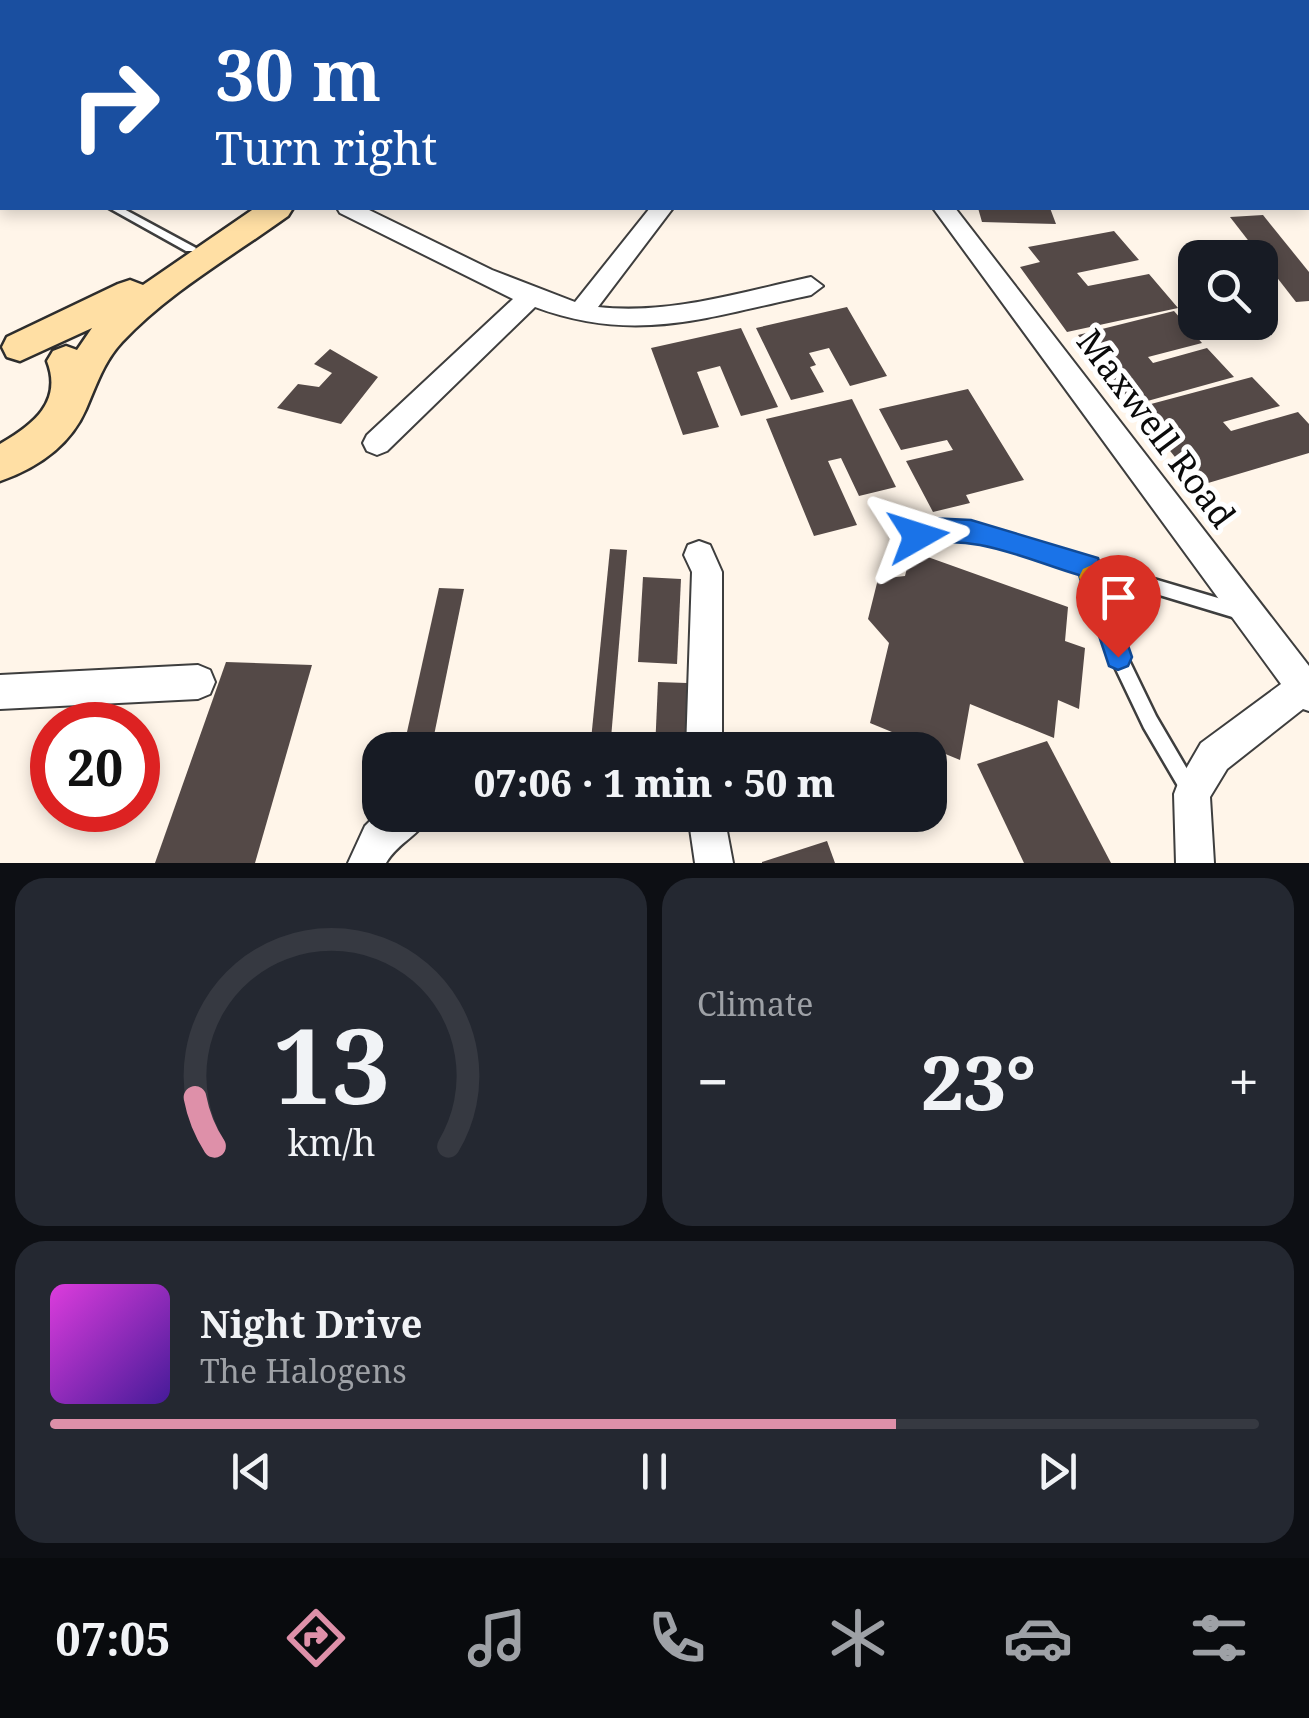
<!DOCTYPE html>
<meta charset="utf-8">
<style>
:root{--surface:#171b24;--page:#242831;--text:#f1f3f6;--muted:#9ea1a6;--line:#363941;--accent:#de90a9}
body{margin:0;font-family:"Noto Serif",serif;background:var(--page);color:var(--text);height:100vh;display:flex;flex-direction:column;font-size:38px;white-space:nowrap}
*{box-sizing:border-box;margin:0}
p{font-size:32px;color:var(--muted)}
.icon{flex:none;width:55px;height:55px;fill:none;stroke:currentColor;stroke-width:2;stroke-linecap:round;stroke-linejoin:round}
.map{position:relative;height:863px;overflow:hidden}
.panel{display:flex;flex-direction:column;gap:15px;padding:15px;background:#0d0f14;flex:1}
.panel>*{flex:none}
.guide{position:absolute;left:0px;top:0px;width:1310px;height:210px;box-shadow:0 5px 15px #0003;background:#1a4fa0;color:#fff;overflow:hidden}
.controls{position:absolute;left:1178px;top:240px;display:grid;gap:20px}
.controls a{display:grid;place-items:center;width:100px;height:100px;border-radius:20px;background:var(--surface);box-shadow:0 5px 15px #0003;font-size:50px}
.speed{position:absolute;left:30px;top:702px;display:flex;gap:20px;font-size:50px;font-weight:700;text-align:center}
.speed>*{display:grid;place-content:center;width:130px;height:130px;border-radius:50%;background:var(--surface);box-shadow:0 5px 15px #0003;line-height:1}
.speed .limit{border:15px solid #d22;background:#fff;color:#111}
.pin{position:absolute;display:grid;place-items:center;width:85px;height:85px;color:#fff;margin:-102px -42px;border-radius:50% 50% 50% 0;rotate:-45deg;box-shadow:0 0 10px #0007}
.pin .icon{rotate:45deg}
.me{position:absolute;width:110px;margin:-55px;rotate:84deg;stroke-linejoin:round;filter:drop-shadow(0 0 8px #0008)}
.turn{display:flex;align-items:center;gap:35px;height:210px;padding:0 50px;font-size:45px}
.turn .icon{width:130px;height:130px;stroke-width:2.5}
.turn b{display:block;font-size:70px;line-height:85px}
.big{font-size:75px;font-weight:800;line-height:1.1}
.panel .tile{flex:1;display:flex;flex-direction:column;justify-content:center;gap:15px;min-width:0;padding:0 35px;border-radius:30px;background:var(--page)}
.panel .dial{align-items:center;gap:0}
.dial svg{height:260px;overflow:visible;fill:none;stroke:var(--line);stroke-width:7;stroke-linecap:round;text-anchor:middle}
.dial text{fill:var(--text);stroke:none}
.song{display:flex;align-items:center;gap:30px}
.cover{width:120px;height:120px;border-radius:15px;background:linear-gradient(135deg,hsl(300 70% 55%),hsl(260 70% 35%))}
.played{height:10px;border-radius:5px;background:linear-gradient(90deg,var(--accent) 70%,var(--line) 70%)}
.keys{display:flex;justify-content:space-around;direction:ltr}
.heat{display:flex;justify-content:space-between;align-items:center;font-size:55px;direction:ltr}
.panel .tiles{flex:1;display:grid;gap:15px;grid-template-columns:1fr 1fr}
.tile:last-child{grid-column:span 2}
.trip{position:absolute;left:362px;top:732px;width:585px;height:100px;border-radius:30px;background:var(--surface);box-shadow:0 5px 15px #0003;font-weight:800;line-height:100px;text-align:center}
.menu{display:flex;height:160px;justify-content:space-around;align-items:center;background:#090b0e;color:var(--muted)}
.menu .icon{width:70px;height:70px}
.menu .on{color:var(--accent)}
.menu b{font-size:45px;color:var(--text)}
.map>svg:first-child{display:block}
.building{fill:#544947}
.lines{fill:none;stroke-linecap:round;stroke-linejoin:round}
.lane-casing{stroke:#3e3e3e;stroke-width:5}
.street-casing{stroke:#3e3e3e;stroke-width:4}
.secondary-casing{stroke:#2d2d2d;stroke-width:5}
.lane{fill:#fff;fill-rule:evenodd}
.street{fill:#fff;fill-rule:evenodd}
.secondary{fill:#ffdfa4;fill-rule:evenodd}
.route{fill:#1a73e8;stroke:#114b97;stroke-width:2.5}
.slow{fill:#f59e0b}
.labels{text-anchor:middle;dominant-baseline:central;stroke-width:10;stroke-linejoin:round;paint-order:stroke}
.street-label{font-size:35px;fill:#0b0b0b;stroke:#fff}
</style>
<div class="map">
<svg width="1309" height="863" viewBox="0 0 1309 863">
<rect width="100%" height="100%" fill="#fff5e9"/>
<g class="building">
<path d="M978,208H1050L1056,224L982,222Z"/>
<path d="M1263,215L1309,272V301L1296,302L1230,217Z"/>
<path d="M1114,231L1139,260L1077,273L1088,286L1149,274L1178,308L1067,332L1020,267L1040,262L1028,247Z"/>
<path d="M847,307L887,376L850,386L829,348L809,353L816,365L810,367L824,392L791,400L756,328Z"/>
<path d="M1174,311L1202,343L1148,357L1153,363L1207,348L1234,377L1133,405L1078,335Z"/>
<path d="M741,328L778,407L741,416L720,366L697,372L719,427L683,435L651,348Z"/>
<path d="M330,349L378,377L341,424L277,408L298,384L319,387L332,373L314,364Z"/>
<path d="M1252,377L1280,406L1223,422L1231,431L1298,412L1309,424V453L1198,486L1136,408Z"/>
<path d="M968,389L1024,480L966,495L970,503L933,512L906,461L953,450L947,440L901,450L879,409Z"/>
<path d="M852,399L896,487L859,496L841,458L828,461L857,525L814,536L766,419Z"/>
<path d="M610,549L627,550L610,750H590Z"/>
<path d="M911,551L1068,607L1065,641L1085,648L1079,709L1058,700L1054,738L970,704L960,760L870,723L889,643L868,619L878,579L905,576Z"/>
<path d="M643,577L681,579L677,664L638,662Z"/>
<path d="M439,588L464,589L431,750H403Z"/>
<path d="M226,662L312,665L255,863H155Z"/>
<path d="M658,682L687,683L685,750H655Z"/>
<path d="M1047,741L1111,863H1024L977,764Z"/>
<path d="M827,841L835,863H762V862Z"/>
</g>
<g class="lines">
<defs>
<g id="lane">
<path d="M905,0H913L912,2H904Z"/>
<path d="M1066,0H1075L1076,2H1068Z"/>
<rect x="1308" y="23" width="1" height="6"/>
<path d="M109,208H122L196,248L194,251H186Z"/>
<path d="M929,523L971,525L1245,606L1247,611L1245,616L1239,619L1100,577L1126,654L1156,716L1197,786L1200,792L1197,798L1191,801L1185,798L1144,728L1113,663L1082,572L971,539L931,537L918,544L913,542L910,537L913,532Z"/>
</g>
<g id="street">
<path d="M779,0H796L797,2H780Z"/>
<rect x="1308" y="163" width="1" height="14"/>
<path d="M337,208H365L492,270L575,302L650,208H673L598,307C670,315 741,292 811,277L823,286L811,295C710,316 637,345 535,307L387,451L377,455L367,451L363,443L367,435L513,299L340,213Z"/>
<path d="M933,208H955L1309,666V711L1303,709L1227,769L1210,797L1214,863H1176L1174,794L1179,781L1201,743L1281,684Z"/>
<path d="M699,541L710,545L722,572V750H686L692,572L684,555L688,545Z"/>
<path d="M198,665L210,670L215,682L210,694L198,699L0,709V675Z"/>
<path d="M380,811V815H429C421,835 398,842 386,863H348L365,826Z"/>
<path d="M688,815H724L733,863H695Z"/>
</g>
<path id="secondary" d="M255,208H293L288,216C234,255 169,292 122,342C104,361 96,386 86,409C70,446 37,468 0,481V444C33,425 63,402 47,361L53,351L66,346L77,350L92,328L20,361L7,357L2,347L7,337L118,284L130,280L143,285Z"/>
</defs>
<use href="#lane" class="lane-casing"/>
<use href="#street" class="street-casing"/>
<use href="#secondary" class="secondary-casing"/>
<use href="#lane" class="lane"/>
<use href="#street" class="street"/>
<use href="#secondary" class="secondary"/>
</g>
<path class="route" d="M929,518L971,520L1098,558L1132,657L1128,666L1118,670L1109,666L1079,575C1030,561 967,529 918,548L909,545L906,536L909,528Z"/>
<path class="slow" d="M1092,565L1101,569L1123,629L1119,639L1109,642L1100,639L1079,577L1083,569Z"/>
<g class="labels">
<g class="street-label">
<text transform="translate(1157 428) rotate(53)">Maxwell Road</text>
</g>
</g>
</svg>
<div class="controls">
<a><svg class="icon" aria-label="search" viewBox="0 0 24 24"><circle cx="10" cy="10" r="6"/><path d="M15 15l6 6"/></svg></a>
</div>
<div class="speed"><div class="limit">20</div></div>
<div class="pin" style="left:1118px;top:657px;background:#d93025"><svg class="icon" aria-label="arrive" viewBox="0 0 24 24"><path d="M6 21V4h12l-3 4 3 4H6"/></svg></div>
<svg class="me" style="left:918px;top:536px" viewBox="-20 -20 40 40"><path d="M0-17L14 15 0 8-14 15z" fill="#1a73e8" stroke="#fff" stroke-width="4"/></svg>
<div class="trip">07:06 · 1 min · 50 m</div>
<div class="guide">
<div class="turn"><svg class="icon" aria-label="right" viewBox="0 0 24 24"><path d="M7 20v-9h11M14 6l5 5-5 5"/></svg><div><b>30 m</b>Turn right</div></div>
</div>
</div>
<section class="panel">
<div class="tiles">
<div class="tile dial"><svg viewBox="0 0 100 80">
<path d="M14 69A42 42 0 1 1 86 69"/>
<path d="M14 69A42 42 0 0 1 8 54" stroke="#de90a9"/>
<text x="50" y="56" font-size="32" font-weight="700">13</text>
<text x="50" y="72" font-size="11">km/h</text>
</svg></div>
<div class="tile"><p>Climate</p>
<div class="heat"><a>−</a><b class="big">23°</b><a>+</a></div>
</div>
<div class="tile">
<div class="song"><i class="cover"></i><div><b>Night Drive</b><p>The Halogens</p></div></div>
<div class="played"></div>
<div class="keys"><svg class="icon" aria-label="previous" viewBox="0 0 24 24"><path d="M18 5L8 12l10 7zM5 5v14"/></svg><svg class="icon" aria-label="pause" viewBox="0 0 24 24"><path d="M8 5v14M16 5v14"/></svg><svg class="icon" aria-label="next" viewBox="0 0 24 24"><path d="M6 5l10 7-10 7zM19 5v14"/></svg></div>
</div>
</div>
</section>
<nav class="menu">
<b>07:05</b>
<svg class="icon on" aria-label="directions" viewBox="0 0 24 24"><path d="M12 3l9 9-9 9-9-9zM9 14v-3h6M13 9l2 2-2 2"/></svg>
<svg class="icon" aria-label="music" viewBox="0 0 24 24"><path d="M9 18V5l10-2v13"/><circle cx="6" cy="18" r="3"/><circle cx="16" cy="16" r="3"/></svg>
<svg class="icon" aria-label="phone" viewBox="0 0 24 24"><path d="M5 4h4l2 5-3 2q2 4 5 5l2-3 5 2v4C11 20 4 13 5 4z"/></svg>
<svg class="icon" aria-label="climate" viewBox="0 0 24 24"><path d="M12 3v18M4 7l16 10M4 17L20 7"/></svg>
<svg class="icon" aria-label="car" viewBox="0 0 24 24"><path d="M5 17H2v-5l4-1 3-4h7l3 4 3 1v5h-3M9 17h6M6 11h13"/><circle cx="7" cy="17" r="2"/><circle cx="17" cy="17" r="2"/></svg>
<svg class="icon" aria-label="filters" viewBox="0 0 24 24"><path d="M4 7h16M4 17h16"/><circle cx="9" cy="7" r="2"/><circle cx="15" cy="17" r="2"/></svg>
</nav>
